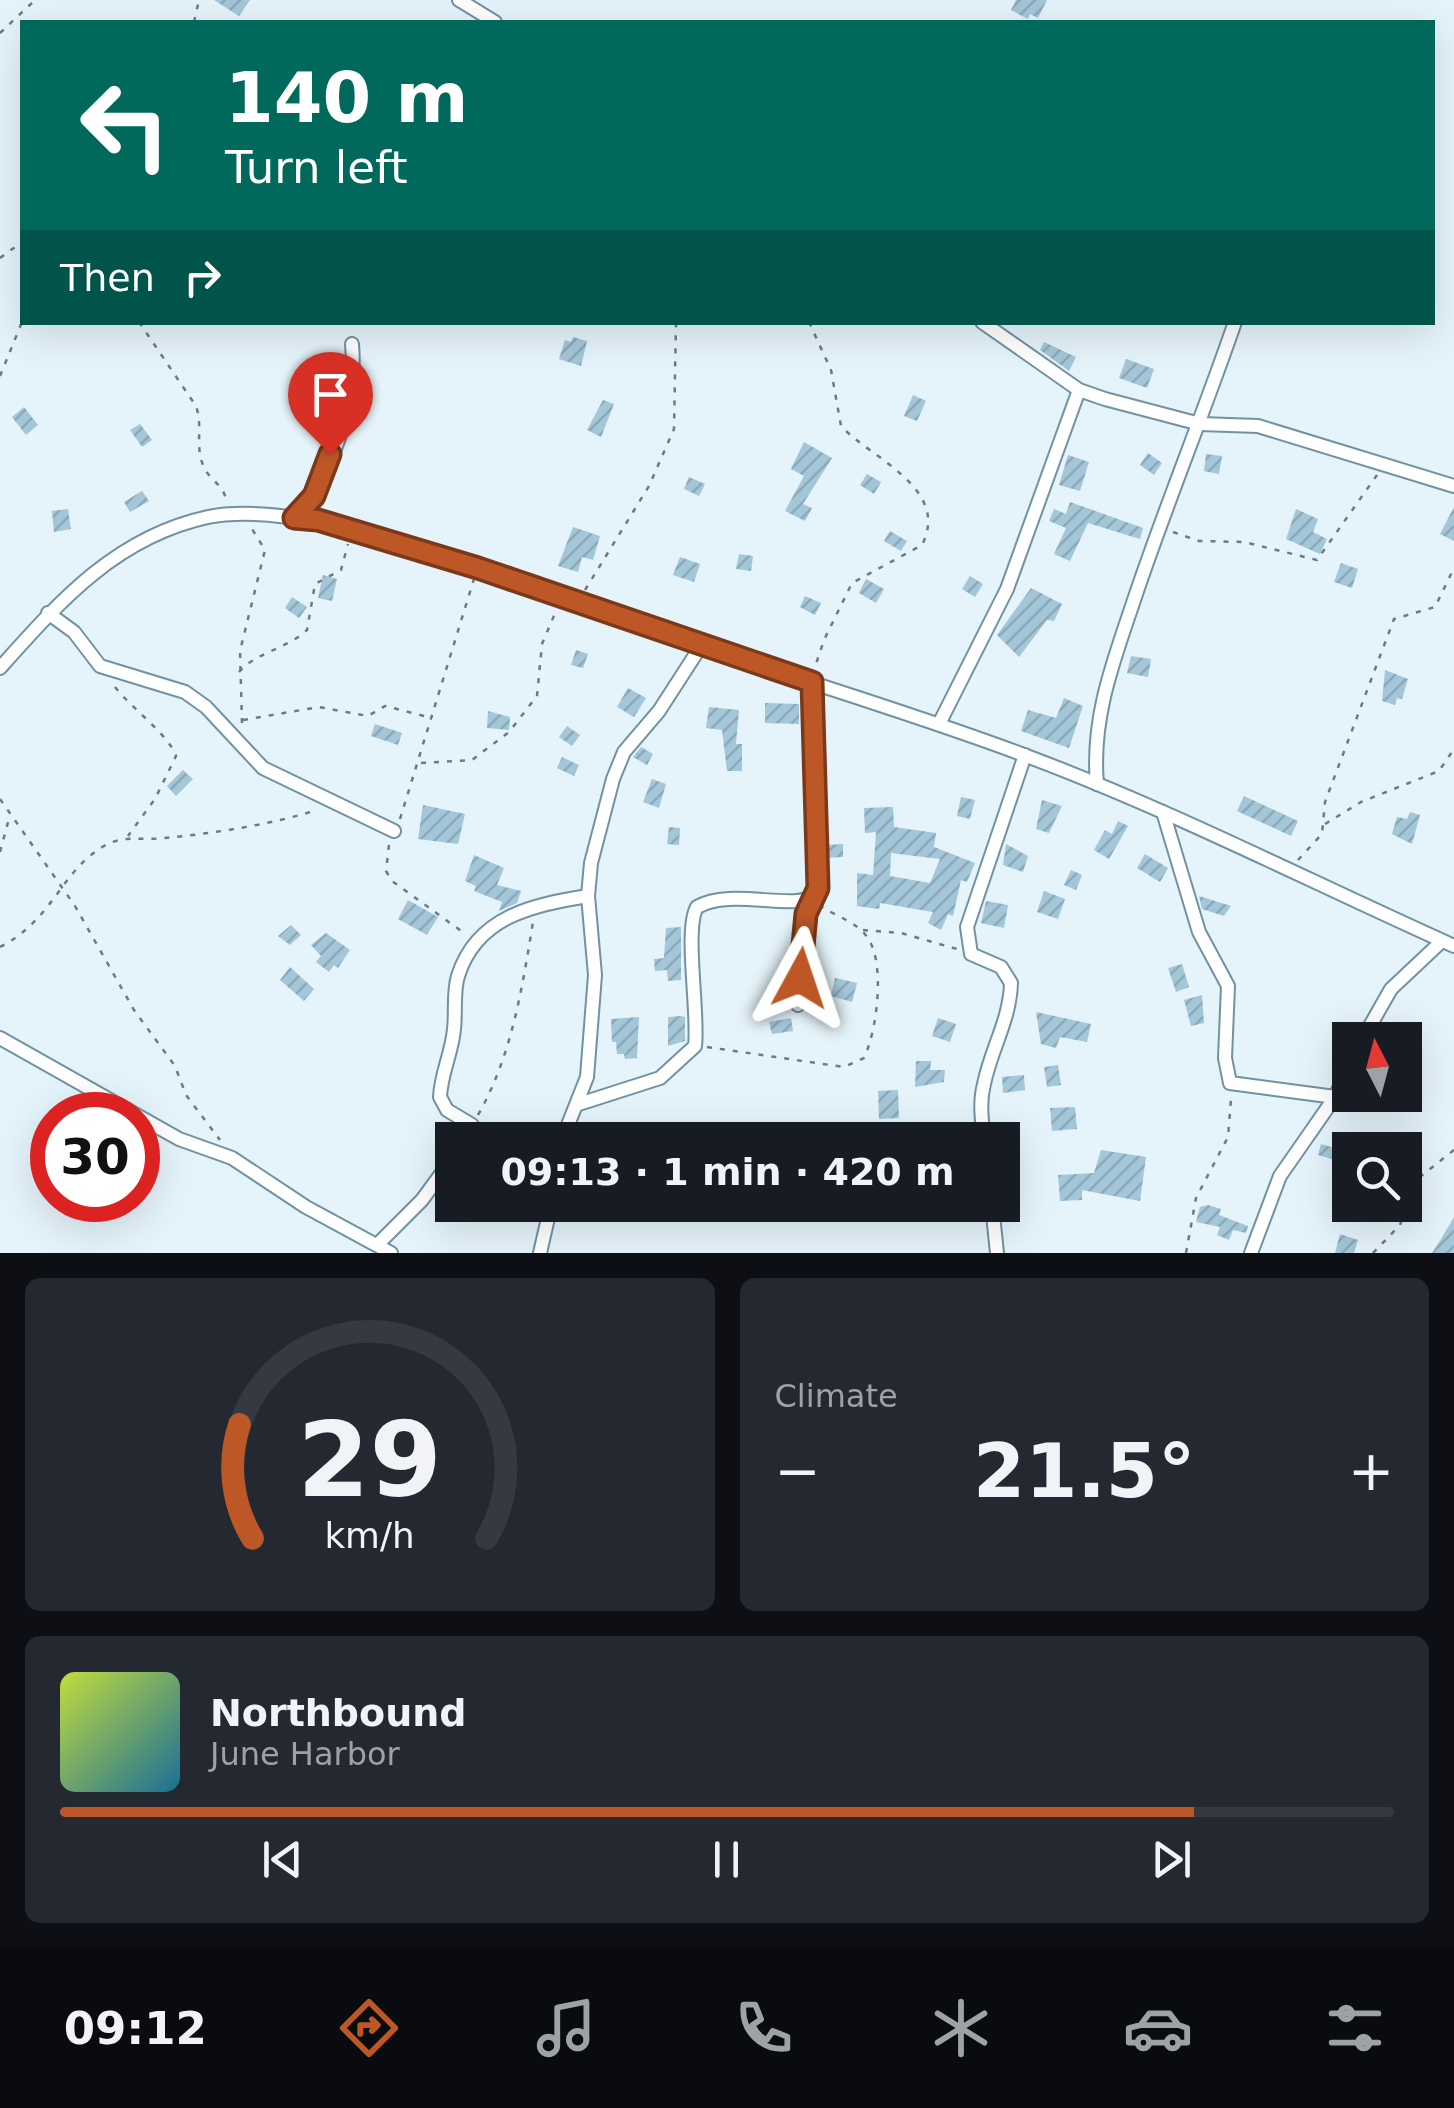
<!DOCTYPE html>
<meta charset="utf-8">
<style>
:root{--surface:#171b24;--page:#242831;--text:#f1f3f6;--muted:#9ea1a6;--line:#363941;--accent:#bd5826}
body{margin:0;font-family:"DejaVu Sans",sans-serif;background:var(--page);color:var(--text);height:100vh;display:flex;flex-direction:column;font-size:38px;white-space:nowrap}
*{box-sizing:border-box;margin:0}
p{font-size:32px;color:var(--muted)}
.icon{flex:none;width:55px;height:55px;fill:none;stroke:currentColor;stroke-width:2;stroke-linecap:round;stroke-linejoin:round}
.map{position:relative;height:1253px;overflow:hidden}
.sheet{display:flex;flex-direction:column;gap:25px;padding:25px;background:#0d0f14;flex:1}
.sheet>*{flex:none}
.banner{position:absolute;left:20px;top:20px;width:1415px;height:305px;border-radius:0px;box-shadow:0 10px 40px #0002;background:#00695c;color:#fff;overflow:hidden}
.needle{width:65px;rotate:354deg}
.tools{position:absolute;left:1332px;top:1022px;display:grid;gap:20px}
.tools a{display:grid;place-items:center;width:90px;height:90px;border-radius:0px;background:var(--surface);box-shadow:0 10px 40px #0002;font-size:50px}
.speed{position:absolute;left:30px;top:1092px;display:flex;gap:20px;font-size:50px;font-weight:700;text-align:center}
.speed>*{display:grid;place-content:center;width:130px;height:130px;border-radius:50%;background:var(--surface);box-shadow:0 10px 40px #0002;line-height:1}
.speed .limit{border:15px solid #d22;background:#fff;color:#111}
.pin{position:absolute;display:grid;place-items:center;width:85px;height:85px;color:#fff;margin:-102px -42px;border-radius:50% 50% 50% 0;rotate:-45deg;box-shadow:0 0 10px #0007}
.pin .icon{rotate:45deg}
.me{position:absolute;width:110px;margin:-55px;rotate:5deg;stroke-linejoin:round;filter:drop-shadow(0 0 8px #0008)}
.turn{display:flex;align-items:center;gap:35px;height:210px;padding:0 40px;font-size:45px}
.turn .icon{width:130px;height:130px;stroke-width:2.5}
.turn b{display:block;font-size:70px;line-height:85px}
.then{display:flex;align-items:center;height:95px;padding:0 40px;background:#0003;gap:20px;font-size:38px}
.big{font-size:75px;font-weight:700;line-height:1.1}
.sheet .tile{flex:1;display:flex;flex-direction:column;justify-content:center;gap:15px;min-width:0;padding:0 35px;border-radius:15px;background:var(--page)}
.sheet .dial{align-items:center;gap:0}
.dial svg{height:260px;overflow:visible;fill:none;stroke:var(--line);stroke-width:7;stroke-linecap:round;text-anchor:middle}
.dial text{fill:var(--text);stroke:none}
.song{display:flex;align-items:center;gap:30px}
.cover{width:120px;height:120px;border-radius:15px;background:linear-gradient(135deg,hsl(70 70% 55%),hsl(200 70% 35%))}
.played{height:10px;border-radius:5px;background:linear-gradient(90deg,var(--accent) 85%,var(--line) 85%)}
.keys{display:flex;justify-content:space-around;direction:ltr}
.heat{display:flex;justify-content:space-between;align-items:center;font-size:55px;direction:ltr}
.sheet .tiles{flex:1;display:grid;gap:25px;grid-template-columns:1fr 1fr}
.tile:last-child{grid-column:span 2}
.trip{position:absolute;left:435px;top:1122px;width:585px;height:100px;border-radius:0px;background:var(--surface);box-shadow:0 10px 40px #0002;font-weight:700;line-height:100px;text-align:center}
.menu{display:flex;height:160px;justify-content:space-around;align-items:center;background:#090b0e;color:var(--muted)}
.menu .icon{width:70px;height:70px}
.menu .active{color:var(--accent)}
.menu b{font-size:45px;color:var(--text)}
.map>svg:first-child{display:block}
.building{fill:url(#building-hatch);fill-rule:evenodd}
.lines{fill:none;stroke-linecap:round;stroke-linejoin:round}
.street-casing{stroke:#7192a3;stroke-width:16}
.path{stroke:#6d7b81;stroke-width:2.5;stroke-dasharray:5 8;stroke-linecap:butt}
.street{stroke:#fff;stroke-width:12}
.route-casing{stroke:#7b3919;stroke-width:25}
.route{stroke:#bd5826;stroke-width:18}
</style>
<div class="map">
<svg width="1454" height="1253" viewBox="0 0 1454 1253">
<defs>
<pattern id="building-hatch" width="6" height="6" patternUnits="userSpaceOnUse" patternTransform="scale(2.5)"><rect width="6" height="6" fill="#a3c6d8"/><path d="M-1 1l2-2M0 6l6-6M5 7l2-2" fill="none" stroke="#8ba9b9"/></pattern>
</defs>
<rect width="100%" height="100%" fill="#e5f3fa"/>
<g class="building">
<path d="M214,0H250L239,16Z"/>
<path d="M1016,0H1047L1038,18L1030,14L1028,19L1011,10Z"/>
<path d="M573,337L587,341L581,366L559,359L565,340L571,342Z"/>
<path d="M1044,342L1076,357L1069,371L1040,350Z"/>
<path d="M1126,359L1154,369L1147,388L1119,378Z"/>
<path d="M913,395L926,401L917,421L904,416Z"/>
<path d="M603,400L614,404L601,437L587,430Z"/>
<path d="M24,407L38,425L26,435L12,417Z"/>
<path d="M140,424L152,440L142,447L130,430Z"/>
<path d="M804,442L832,458L803,504L812,508L805,521L785,511L804,476L791,469Z"/>
<path d="M1148,453L1162,463L1154,475L1140,465Z"/>
<path d="M1206,454L1222,456L1219,474L1204,471Z"/>
<path d="M1068,455L1089,462L1080,491L1059,485Z"/>
<path d="M867,474L881,482L874,494L860,485Z"/>
<path d="M689,477L705,484L699,496L684,489Z"/>
<path d="M142,491L149,501L130,512L124,502Z"/>
<path d="M1070,502L1143,528L1140,539L1088,523L1070,561L1054,554L1066,528L1049,521L1054,509L1066,514Z"/>
<path d="M1454,507V541L1440,534Z"/>
<path d="M68,509L71,529L54,532L52,511Z"/>
<path d="M1296,509L1318,519L1313,532L1327,539L1320,554L1286,539Z"/>
<path d="M573,527L600,536L593,560L582,557L578,572L558,566Z"/>
<path d="M890,531L907,541L901,551L884,541Z"/>
<path d="M739,554L753,556L751,571L736,569Z"/>
<path d="M680,557L700,564L694,582L673,575Z"/>
<path d="M1341,563L1358,569L1352,588L1334,582Z"/>
<path d="M323,575L337,579L332,601L318,598Z"/>
<path d="M970,576L983,584L975,597L962,589Z"/>
<path d="M866,579L884,589L876,603L859,593Z"/>
<path d="M1031,588L1062,604L1054,621L1047,620L1019,657L997,635Z"/>
<path d="M805,596L821,603L815,615L800,607Z"/>
<path d="M292,597L307,607L299,618L285,608Z"/>
<path d="M576,650L588,654L583,668L571,665Z"/>
<path d="M1131,656L1151,659L1148,677L1127,673Z"/>
<path d="M1385,670L1408,679L1402,699L1397,698L1395,705L1382,701Z"/>
<path d="M628,688L646,698L634,717L617,707Z"/>
<path d="M1064,698L1083,706L1069,748L1021,731L1028,710L1056,718Z"/>
<path d="M765,703L799,704V724L765,723Z"/>
<path d="M709,707L739,710L736,744H742V771H727L722,730L706,728Z"/>
<path d="M488,711L510,717L509,730L487,728Z"/>
<path d="M375,724L402,733L398,745L371,736Z"/>
<path d="M567,726L580,735L572,746L559,737Z"/>
<path d="M641,747L653,754L647,765L633,757Z"/>
<path d="M562,757L579,765L574,776L557,768Z"/>
<path d="M183,770L193,779L176,796L167,786Z"/>
<path d="M652,779L666,784L659,808L643,802Z"/>
<path d="M1244,796L1298,821L1291,836L1237,811Z"/>
<path d="M961,797L975,800L970,819L957,816Z"/>
<path d="M1042,800L1062,806L1049,833L1036,829Z"/>
<path d="M423,805L465,814L458,844L418,839Z"/>
<path d="M893,807L894,827L936,833L934,847L975,863L967,882L961,880L953,916L948,914L941,930L928,923L933,912L880,903L879,909L857,906V873L873,875L876,832L865,833L864,808ZM891,853L940,859L930,883L890,876Z"/>
<path d="M1410,812L1420,815L1412,844L1392,834L1397,817L1407,819Z"/>
<path d="M1118,821L1128,826L1109,859L1094,850L1105,830L1112,834Z"/>
<path d="M669,827L680,828L679,845L667,844Z"/>
<path d="M843,844V857L825,858V845Z"/>
<path d="M1006,844L1028,856L1023,872L1003,865Z"/>
<path d="M1145,854L1168,868L1160,882L1137,868Z"/>
<path d="M474,855L504,868L497,885L521,891L517,903L499,911L502,902L474,891L476,886L465,881Z"/>
<path d="M1071,870L1082,875L1076,890L1064,885Z"/>
<path d="M1044,891L1065,899L1058,919L1037,912Z"/>
<path d="M1199,896L1231,906L1224,916L1202,909Z"/>
<path d="M408,900L438,917L427,935L398,919Z"/>
<path d="M986,901L1008,905L1004,928L981,923Z"/>
<path d="M291,925L301,935L290,945L278,936Z"/>
<path d="M681,927V980L668,981L667,970L655,971L654,959L664,958L666,928Z"/>
<path d="M326,933L350,950L338,968L334,965L329,972L316,962L321,956L311,945Z"/>
<path d="M1182,964L1189,987L1176,992L1168,968Z"/>
<path d="M290,967L314,989L304,1001L280,980Z"/>
<path d="M835,978L857,983L852,1002L831,996Z"/>
<path d="M1202,995L1204,1023L1191,1026L1184,1000Z"/>
<path d="M1036,1012L1091,1024L1087,1042L1060,1037L1056,1048L1041,1044Z"/>
<path d="M680,1016L685,1017V1041L668,1046V1017Z"/>
<path d="M639,1017L637,1058L625,1059L624,1054H617L616,1042H612L611,1019Z"/>
<path d="M791,1018L793,1031L772,1034L769,1022Z"/>
<path d="M938,1018L956,1024L950,1042L932,1036Z"/>
<path d="M916,1061H931L930,1070H945L944,1082L915,1087Z"/>
<path d="M1058,1065L1061,1085L1047,1087L1044,1067Z"/>
<path d="M1024,1075L1025,1090L1003,1093L1002,1077Z"/>
<path d="M898,1090L899,1118L879,1119L878,1091Z"/>
<path d="M1075,1107L1077,1129L1052,1131L1050,1108Z"/>
<rect x="594" y="1126" width="26" height="14"/>
<path d="M1321,1144L1339,1149L1335,1160L1318,1155Z"/>
<path d="M1101,1150L1146,1157L1140,1201L1082,1190V1200L1060,1201L1058,1175L1094,1173Z"/>
<path d="M467,1205H512L504,1221Z"/>
<path d="M1208,1205L1221,1209L1219,1215L1248,1226L1246,1233L1233,1230L1229,1240L1217,1235L1220,1227L1196,1222L1200,1207Z"/>
<path d="M1454,1217V1253H1432L1441,1239Z"/>
<path d="M1340,1234L1358,1240L1354,1253H1335Z"/>
</g>
<g class="lines">
<defs>
<g id="street">
<path d="M459,0L495,22"/>
<path d="M982,322L1079,390L1105,399L1200,424L1258,426L1454,486"/>
<path d="M294,518C333,474 357,403 352,344"/>
<path d="M48,613L74,632L100,666L185,692L206,707L263,768L394,831"/>
<path d="M0,668C60,601 116,537 208,517C314,495 541,589 646,627C771,672 899,708 1024,755C1171,810 1311,882 1454,946"/>
<path d="M939,724L1007,589L1079,390"/>
<path d="M1097,784C1091,717 1114,660 1135,597C1166,505 1203,415 1235,322"/>
<path d="M1163,812L1199,932L1228,986L1225,1058L1230,1083L1335,1097"/>
<path d="M798,1005L810,899"/>
<path d="M0,1038L179,1139L232,1158L306,1207L391,1253"/>
<path d="M1362,1040L1391,989L1442,941"/>
<path d="M579,1104L660,1078L695,1046C699,1013 684,929 697,907C732,887 793,912 816,895L812,682"/>
<path d="M465,1140L472,1125L447,1110L440,1097C441,1073 452,1053 454,1029C456,1012 453,992 458,976C477,916 533,905 588,896"/>
<path d="M562,1140L587,1077L595,975L588,896L591,863L613,779L624,752L659,711L701,646"/>
<path d="M984,1140C982,1121 979,1103 984,1084C991,1049 1010,1020 1011,983L1001,967L971,954L967,927L1025,755"/>
<path d="M992,1205L997,1253"/>
<path d="M378,1244L422,1200L452,1159"/>
<path d="M540,1253L551,1205"/>
<path d="M1251,1253L1280,1176L1335,1097L1350,1065"/>
</g>
</defs>
<use href="#street" class="street-casing"/>
<g class="path">
<path d="M194,22L199,0"/>
<path d="M0,33L35,0"/>
<path d="M0,258L22,242"/>
<path d="M139,322L196,406C203,426 195,446 203,465C208,479 222,483 226,499"/>
<path d="M809,322L831,370L841,426C870,458 951,488 922,545L852,583L824,640L814,670"/>
<path d="M0,376L22,322"/>
<path d="M1173,532L1199,541L1244,542L1317,560L1377,475"/>
<path d="M585,590L649,486L674,429L676,322"/>
<path d="M239,672C256,652 287,649 307,630L315,584L341,570L348,544"/>
<path d="M115,687C131,708 169,735 176,756L155,799L128,836"/>
<path d="M243,720L319,707L368,716L385,706L432,718"/>
<path d="M242,723L240,651L265,550L252,529"/>
<path d="M421,763L472,760L509,732L537,696L542,644L556,611"/>
<path d="M0,799L75,906L134,1010L175,1066L186,1095L220,1140"/>
<path d="M400,819L474,579"/>
<path d="M1325,824L1361,802L1439,771L1454,749"/>
<path d="M389,845L386,871L392,881L464,933"/>
<path d="M0,852L10,815"/>
<path d="M1298,860L1322,834L1325,802L1394,619L1435,607L1454,568"/>
<path d="M863,930L901,933L957,949"/>
<path d="M0,947C54,919 60,872 104,846C125,834 143,841 165,838C215,833 269,825 317,810"/>
<path d="M707,1047L844,1067L864,1058C877,1031 886,962 867,937C858,923 836,916 822,907"/>
<path d="M478,1115C512,1055 522,989 533,922"/>
<path d="M1186,1253L1196,1198L1228,1137L1231,1099"/>
<path d="M1373,1253L1400,1225L1416,1180L1454,1150"/>
</g>
<use href="#street" class="street"/>
</g>
<g class="lines">
<defs>
<path id="route" d="M330,454L314,496L294,518L318,520L478,568L812,682L818,888L806,914L800,978"/>
</defs>
<use href="#route" class="route-casing"/>
<use href="#route" class="route"/>
</g>
</svg>
<div class="tools">
<a><svg class="needle" viewBox="-14 -14 28 28"><path d="M0-13l5 13h-10z" fill="#e53935"/><path d="M0 13l5-13h-10z" fill="#9ea1a6"/></svg></a>
<a><svg class="icon" aria-label="search" viewBox="0 0 24 24"><circle cx="10" cy="10" r="6"/><path d="M15 15l6 6"/></svg></a>
</div>
<div class="speed"><div class="limit">30</div></div>
<div class="pin" style="left:330px;top:454px;background:#d93025"><svg class="icon" aria-label="arrive" viewBox="0 0 24 24"><path d="M6 21V4h12l-3 4 3 4H6"/></svg></div>
<svg class="me" style="left:800px;top:978px" viewBox="-20 -20 40 40"><path d="M0-17L14 15 0 8-14 15z" fill="#bd5826" stroke="#fff" stroke-width="4"/></svg>
<div class="trip">09:13 · 1 min · 420 m</div>
<div class="banner">
<div class="turn"><svg class="icon" aria-label="left" viewBox="0 0 24 24"><path d="M17 20v-9H6M10 6l-5 5 5 5"/></svg><div><b>140 m</b>Turn left</div></div>
<div class="then">Then<svg class="icon" aria-label="right" viewBox="0 0 24 24"><path d="M7 20v-9h11M14 6l5 5-5 5"/></svg></div>
</div>
</div>
<section class="sheet">
<div class="tiles">
<div class="tile dial"><svg viewBox="0 0 100 80">
<path d="M14 69A42 42 0 1 1 86 69"/>
<path d="M14 69A42 42 0 0 1 10 34" stroke="#bd5826"/>
<text x="50" y="56" font-size="32" font-weight="700">29</text>
<text x="50" y="72" font-size="11">km/h</text>
</svg></div>
<div class="tile"><p>Climate</p>
<div class="heat"><a>−</a><b class="big">21.5°</b><a>+</a></div>
</div>
<div class="tile">
<div class="song"><i class="cover"></i><div><b>Northbound</b><p>June Harbor</p></div></div>
<div class="played"></div>
<div class="keys"><svg class="icon" aria-label="previous" viewBox="0 0 24 24"><path d="M18 5L8 12l10 7zM5 5v14"/></svg><svg class="icon" aria-label="pause" viewBox="0 0 24 24"><path d="M8 5v14M16 5v14"/></svg><svg class="icon" aria-label="next" viewBox="0 0 24 24"><path d="M6 5l10 7-10 7zM19 5v14"/></svg></div>
</div>
</div>
</section>
<nav class="menu">
<b>09:12</b>
<svg class="icon active" aria-label="directions" viewBox="0 0 24 24"><path d="M12 3l9 9-9 9-9-9zM9 14v-3h6M13 9l2 2-2 2"/></svg>
<svg class="icon" aria-label="music" viewBox="0 0 24 24"><path d="M9 18V5l10-2v13"/><circle cx="6" cy="18" r="3"/><circle cx="16" cy="16" r="3"/></svg>
<svg class="icon" aria-label="phone" viewBox="0 0 24 24"><path d="M5 4h4l2 5-3 2q2 4 5 5l2-3 5 2v4C11 20 4 13 5 4z"/></svg>
<svg class="icon" aria-label="climate" viewBox="0 0 24 24"><path d="M12 3v18M4 7l16 10M4 17L20 7"/></svg>
<svg class="icon" aria-label="car" viewBox="0 0 24 24"><path d="M5 17H2v-5l4-1 3-4h7l3 4 3 1v5h-3M9 17h6M6 11h13"/><circle cx="7" cy="17" r="2"/><circle cx="17" cy="17" r="2"/></svg>
<svg class="icon" aria-label="filters" viewBox="0 0 24 24"><path d="M4 7h16M4 17h16"/><circle cx="9" cy="7" r="2"/><circle cx="15" cy="17" r="2"/></svg>
</nav>
